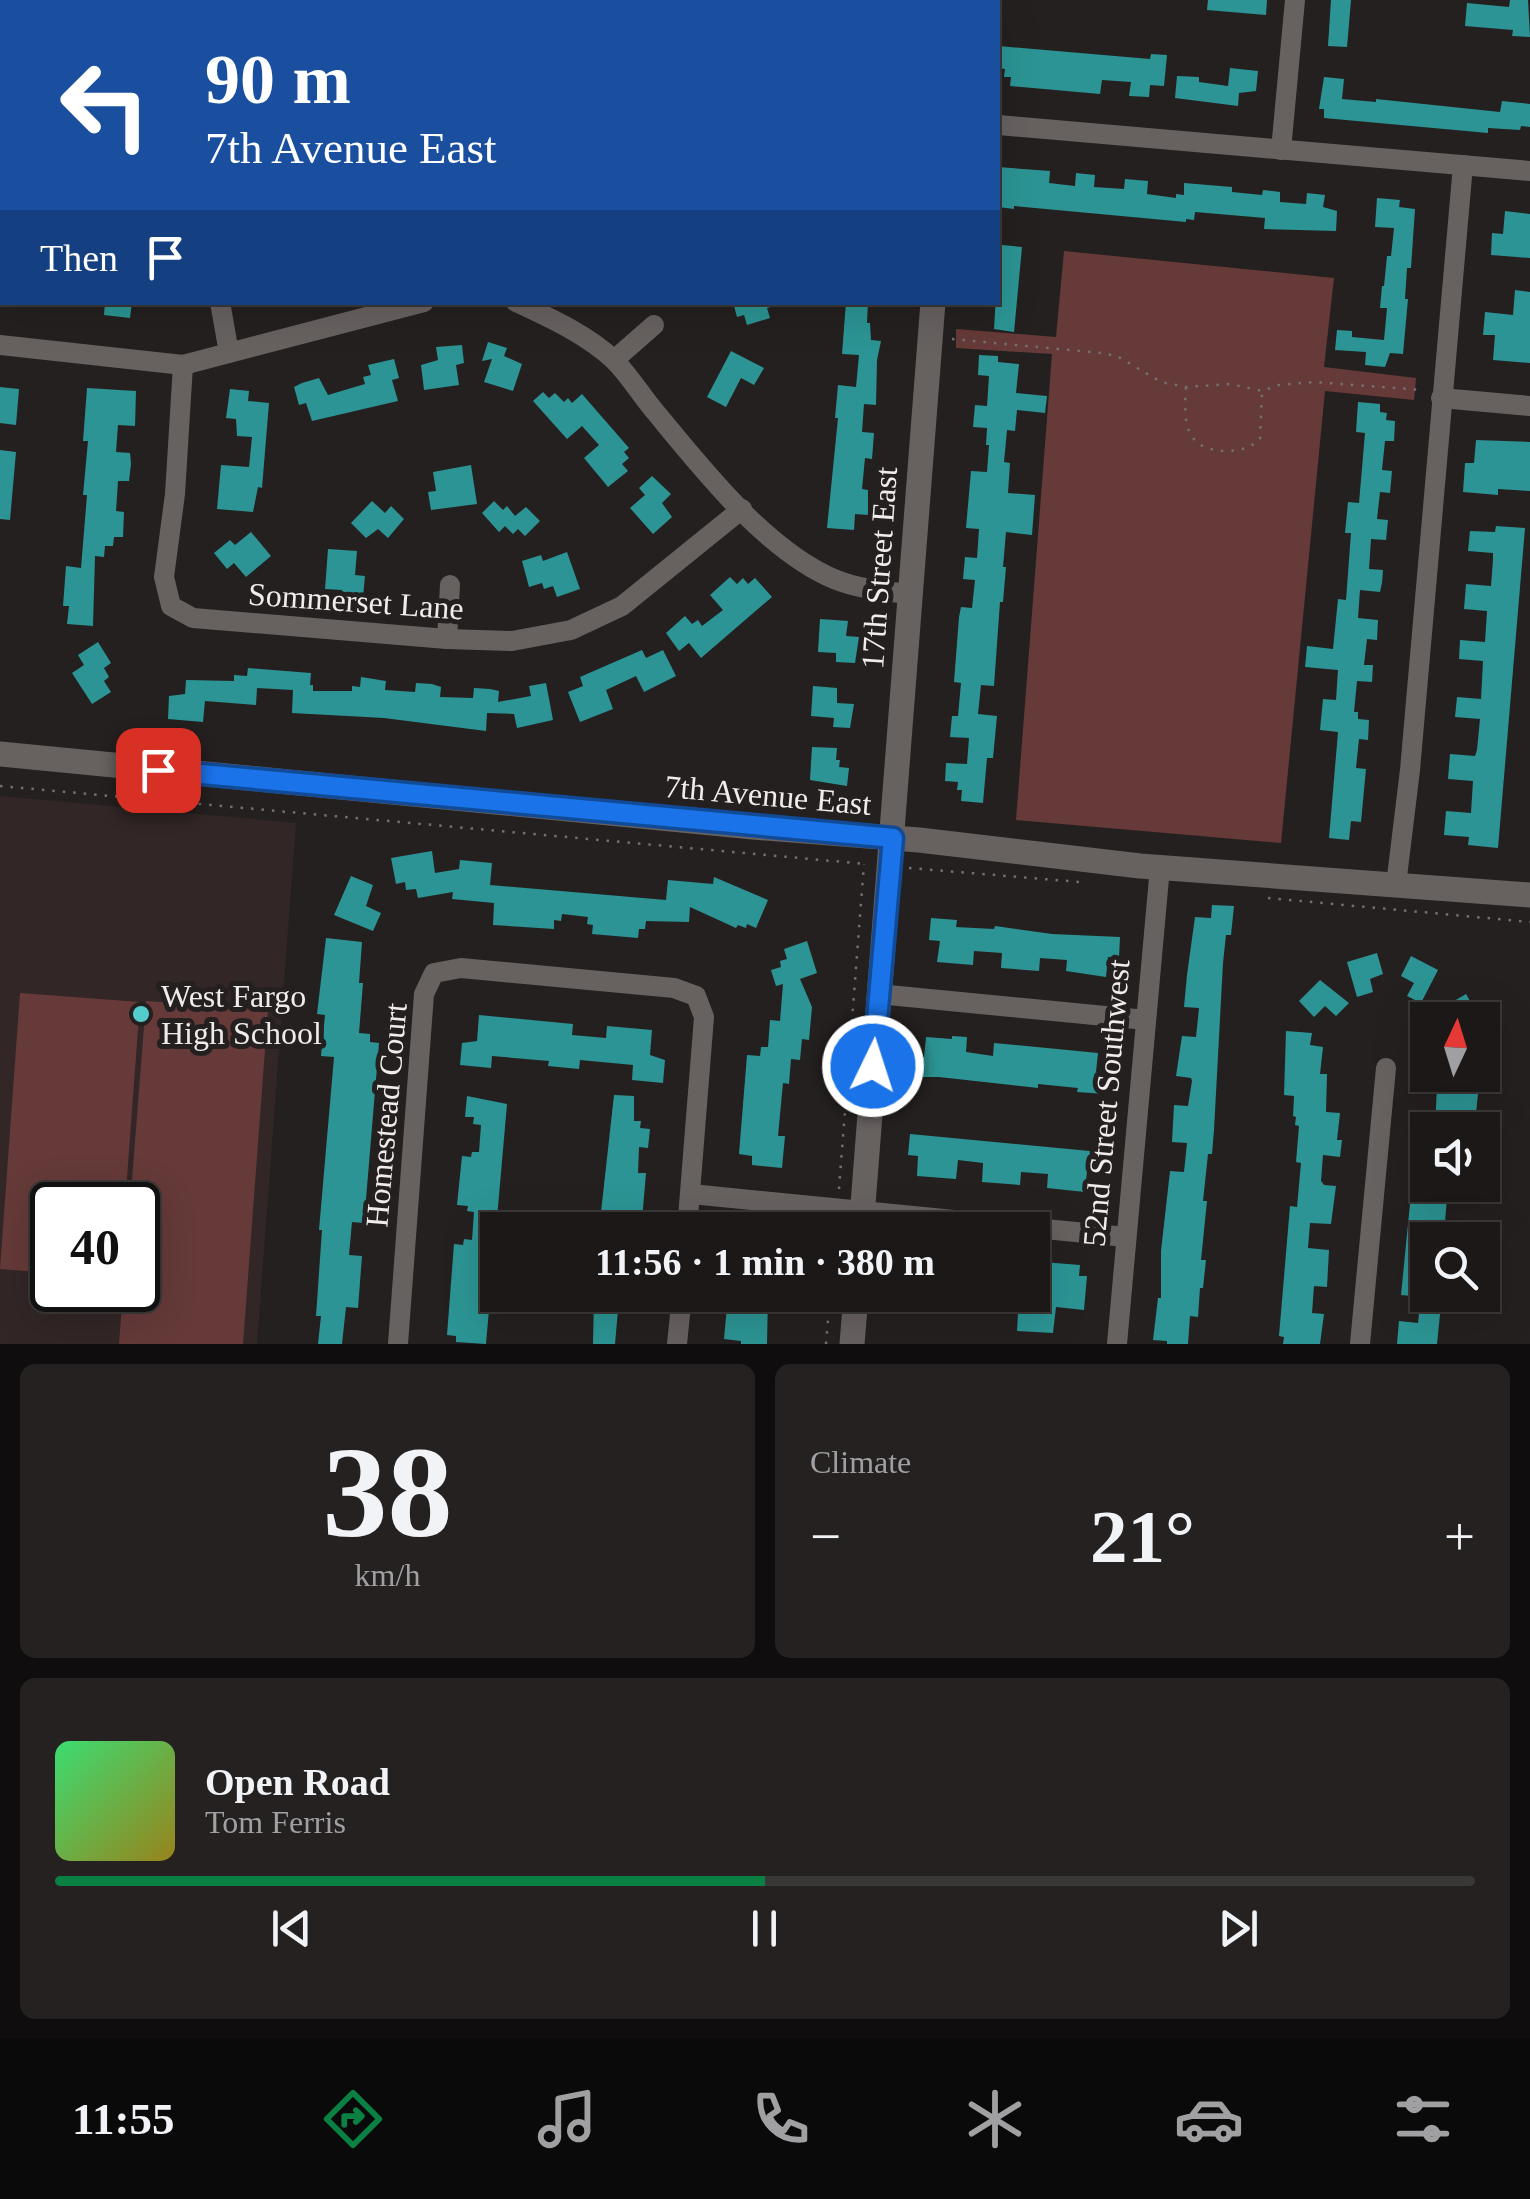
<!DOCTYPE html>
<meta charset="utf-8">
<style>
:root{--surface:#1c1818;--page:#252121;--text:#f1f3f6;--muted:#a0a0a2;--line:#3a3737;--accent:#0b8043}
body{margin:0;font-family:Georgia,serif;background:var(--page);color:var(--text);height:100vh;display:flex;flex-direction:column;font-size:38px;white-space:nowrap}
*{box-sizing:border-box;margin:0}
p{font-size:32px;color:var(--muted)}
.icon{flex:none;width:55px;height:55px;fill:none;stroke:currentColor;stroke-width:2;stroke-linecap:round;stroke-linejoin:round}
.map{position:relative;height:1344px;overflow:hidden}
.panel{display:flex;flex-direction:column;gap:20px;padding:20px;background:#0f0d0d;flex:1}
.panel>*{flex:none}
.hud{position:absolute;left:0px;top:0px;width:1000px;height:305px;box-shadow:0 10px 40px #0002,0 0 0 2px var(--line);background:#1a4fa0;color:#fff;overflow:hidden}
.needle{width:65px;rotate:4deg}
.fabs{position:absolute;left:1410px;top:1002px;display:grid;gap:20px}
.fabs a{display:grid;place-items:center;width:90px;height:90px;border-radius:0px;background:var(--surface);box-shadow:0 10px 40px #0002,0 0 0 2px var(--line);font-size:50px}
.speed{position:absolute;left:30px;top:1182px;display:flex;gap:20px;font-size:50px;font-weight:700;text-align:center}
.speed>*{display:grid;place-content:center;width:130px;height:130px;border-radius:50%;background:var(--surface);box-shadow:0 10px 40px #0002,0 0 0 2px var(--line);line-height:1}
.speed .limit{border:5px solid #111;border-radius:15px;background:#fff;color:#111}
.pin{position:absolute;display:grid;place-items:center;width:85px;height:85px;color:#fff;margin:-42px;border-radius:20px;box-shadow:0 5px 15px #0006}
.me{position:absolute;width:110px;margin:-55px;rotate:4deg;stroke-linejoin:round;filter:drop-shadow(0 0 8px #0008)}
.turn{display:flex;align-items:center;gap:35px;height:210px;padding:0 40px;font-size:45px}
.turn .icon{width:130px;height:130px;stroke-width:2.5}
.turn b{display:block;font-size:70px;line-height:85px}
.then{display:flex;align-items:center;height:95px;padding:0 40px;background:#0003;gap:20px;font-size:38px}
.big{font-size:75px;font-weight:700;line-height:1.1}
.panel .card{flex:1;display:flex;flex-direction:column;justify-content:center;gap:15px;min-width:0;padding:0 35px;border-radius:15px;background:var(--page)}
.panel .dial{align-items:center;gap:0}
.dial b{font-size:130px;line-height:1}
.song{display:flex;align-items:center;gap:30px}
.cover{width:120px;height:120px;border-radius:15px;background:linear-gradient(135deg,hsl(140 70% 55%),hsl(50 70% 35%))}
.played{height:10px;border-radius:5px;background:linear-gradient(90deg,var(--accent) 50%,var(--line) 50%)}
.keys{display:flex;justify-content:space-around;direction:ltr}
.heat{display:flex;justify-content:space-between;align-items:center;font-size:55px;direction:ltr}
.panel .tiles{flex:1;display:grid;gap:20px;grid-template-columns:1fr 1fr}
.card:last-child{grid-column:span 2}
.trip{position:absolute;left:480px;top:1212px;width:570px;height:100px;border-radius:0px;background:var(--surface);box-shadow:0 10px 40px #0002,0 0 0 2px var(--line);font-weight:700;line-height:100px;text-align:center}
.tab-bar{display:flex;height:160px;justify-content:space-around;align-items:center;background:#0b0a0a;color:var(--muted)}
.tab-bar .icon{width:70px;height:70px}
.tab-bar .on{color:var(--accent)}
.tab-bar b{font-size:45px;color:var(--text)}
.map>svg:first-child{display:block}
.built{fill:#322626;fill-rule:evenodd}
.green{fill:#653a39}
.building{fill:#2c9494}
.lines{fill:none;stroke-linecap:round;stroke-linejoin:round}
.path{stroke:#757070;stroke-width:2.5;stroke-dasharray:2.5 8;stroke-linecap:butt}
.minor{stroke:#676160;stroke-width:20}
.tertiary{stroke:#676160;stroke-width:25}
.route-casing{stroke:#114b97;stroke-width:25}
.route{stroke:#1a73e8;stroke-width:18}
.poi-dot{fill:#52cdcc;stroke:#252020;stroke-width:4}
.labels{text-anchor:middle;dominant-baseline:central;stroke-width:10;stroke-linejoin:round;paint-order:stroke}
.street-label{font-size:32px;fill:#f0ecec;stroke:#252020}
.poi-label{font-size:32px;fill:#f0ecec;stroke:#252020;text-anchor:start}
</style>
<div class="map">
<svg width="1530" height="1344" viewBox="0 0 1530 1344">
<rect width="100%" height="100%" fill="#252020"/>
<path class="built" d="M0,796L296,823L257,1344H0ZM52,1205H138V1290H52Z"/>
<g class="green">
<path d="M1064,251L1334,278L1324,367L1416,378L1414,400L1325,391L1281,843L1016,820L1052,354L956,348V329L1056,337Z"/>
<path d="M20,993L140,1002L125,1205H52V1273L0,1269Z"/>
<path d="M146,1001L268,1010L243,1344H119L123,1290H138V1205H130Z"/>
</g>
<g class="building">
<path d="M1208,0H1267L1266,15L1207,10Z"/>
<path d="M1331,0H1351L1347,47L1328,46Z"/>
<path d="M1510,0H1528L1530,37L1512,36L1513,30L1465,26L1467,3L1509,7Z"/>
<path d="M998,46L1150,59L1151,54L1167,55L1164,86L1150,85L1149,97L1129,96L1131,82L1102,80L1100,94L1010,86L1011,77H1004L1005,69L998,68Z"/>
<path d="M1230,68L1258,71L1256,91L1239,93L1238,106L1175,98L1177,76L1199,77V82L1228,86Z"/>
<path d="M1324,77L1344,79L1342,99L1376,102V99L1500,112L1502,101L1530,104V127L1521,126L1520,130L1488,128V133L1324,118V109H1319Z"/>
<path d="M998,167L1050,171L1049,183L1075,186L1076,173L1095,175L1094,187L1124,189L1125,179L1148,181L1147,194L1176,198V194L1184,195V183L1232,187V192L1262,195L1263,190L1280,192V202L1306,204L1307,193L1325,195L1323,207L1337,211L1336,231L1264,229L1265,218L1195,212L1194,220L1186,219V222L1014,206V209L998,207Z"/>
<path d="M1377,198L1400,200L1399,207L1415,209L1411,268H1407L1405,299H1408L1403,354L1390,353L1385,367L1365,365L1366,352L1335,350L1337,330L1352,331V337L1384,340L1387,308H1380L1382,286H1384L1387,256H1391L1394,228L1375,227Z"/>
<path d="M1505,211L1530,214V258L1491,255L1492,233L1503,234Z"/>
<path d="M1002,245L1022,247L1014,332L994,329L998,262H1000Z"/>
<path d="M1515,290L1530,292V363L1493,360L1495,335H1483L1485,312L1513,315Z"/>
<path d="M105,302H132L130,318L104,315Z"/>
<path d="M733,302H774V306L767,308L770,318L747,325L744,315L737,317Z"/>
<path d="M846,302H868L867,323H870L871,340L881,341L877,360L876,405L864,404L862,432L874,433L872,459L865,458L862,489L868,490V515L855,514L854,530L827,528L838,418H835L838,385L856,387L859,355L842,354Z"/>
<path d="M488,342L507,348L504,356L522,364L513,391L484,382L492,359L482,361Z"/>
<path d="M462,345L464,363L456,365L459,385L424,390L421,365L438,360L436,347Z"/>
<path d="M731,351L764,368L754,385L741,378L726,407L707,397Z"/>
<path d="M979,355L998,356V362L1019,364L1016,393L1047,396L1045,413L1017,410L1015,431L1007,430L1004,462L1010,463L1008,493L1035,495L1032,535L1006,532L1003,567H1006L1003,602H1000L994,686L981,685L978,714L997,716L993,758H987L983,803L961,801L962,790H957L958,782L945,781L946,763L967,764L969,738L950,737L952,716H958L961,683L954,682L959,617L961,607L972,608L975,580L963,579L965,557L977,558L979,529L966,528L971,471L987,472L989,445H986L987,428L973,427L975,405L987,406L989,376L978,375Z"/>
<path d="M394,359L399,378L392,380L398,401L312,421L306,403L299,405L294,387L302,383L319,378L328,395L365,384L363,377L371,375L368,365Z"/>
<path d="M0,387L19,389L16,425L0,423Z"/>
<path d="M87,388L136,391L135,426L118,425L116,452L130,453L131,464L129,481H118L116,511L124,512L123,537H114L113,546H105L104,557L95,556L93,626L67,624L69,606H63L66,566L81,568L87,495H83L88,441H83Z"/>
<path d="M230,389L249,391L248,401L269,403L262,488L258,487L253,512L217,509L221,465L249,467L252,437L237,436L236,419L226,418Z"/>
<path d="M543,392L549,398L555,393L564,402L568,398L572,403L582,394L629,448L624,452L629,458L622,464L628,471L608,487L584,458L599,445L582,426L567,439L533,401Z"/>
<path d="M1358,402L1380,404V412L1387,413L1386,420L1395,421L1394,441H1385L1382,470L1392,471L1390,493L1380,492L1377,519L1388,520L1386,540L1371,539L1369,569L1383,570L1382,583L1380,592L1360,590L1358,618L1378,620L1377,640L1367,639L1364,665H1373L1372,682L1357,681L1354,712H1358V719L1369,720L1368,740L1359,739L1356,768L1366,769L1361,822L1351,821L1349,840L1329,838L1338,732L1320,730L1323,699L1336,700L1338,670L1305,667L1307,646L1333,649L1338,599L1346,600L1351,533H1345L1348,502L1359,503L1365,433L1356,432Z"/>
<path d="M1476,440L1530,442V491L1498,489V495L1463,492L1465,463H1474Z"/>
<path d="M0,450L16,452L10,520L0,519Z"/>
<path d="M471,465L477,504L431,510L428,492L436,491L433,472Z"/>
<path d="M652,476L671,494L662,503L672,517L653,534L630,508L645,495L639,488Z"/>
<path d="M372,501L385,513L391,506L404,519L388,538L378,529L366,538L351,523Z"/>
<path d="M494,501L503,510L507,506L515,516L526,507L540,521L525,536L518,529L513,534L505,526L499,532L482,513Z"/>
<path d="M1496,526L1525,528L1498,848L1468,845L1469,837L1444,835L1446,811L1471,813L1473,781L1448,779L1450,754L1475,756L1477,750L1480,719L1455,717L1457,697L1481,699L1483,661L1459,659L1460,640L1485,642L1487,611L1464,609L1466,584L1491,586L1493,560V553L1468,551L1470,531L1495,532Z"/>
<path d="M251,532L271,556L246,577L234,563L227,569L214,553L230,540L235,545Z"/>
<path d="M328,549L357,551L355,575L365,576L363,597L341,595L342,590L325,589Z"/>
<path d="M567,552L580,589L557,597L553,586L544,589L542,583L529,587L522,561L541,555L543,561Z"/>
<path d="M730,577L737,584L743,578L748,584L755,578L772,597L701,658L689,643L679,651L666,633L685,616L692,624L698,620L702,626L723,610L710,595Z"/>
<path d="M820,619L848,621L846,636L859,637L855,663L836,662V653L818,652Z"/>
<path d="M98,642L111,663L104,668L109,677L104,681L111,692L92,704L72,673L84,665L78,655Z"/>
<path d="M642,650L646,658L663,650L676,676L644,692L636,676L606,690L613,709L580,722L568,692L583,686L580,677Z"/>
<path d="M248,668L311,673L310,685H313V691H352V686L360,687L361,677L386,681L385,690L415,692L416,683L432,684L441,687L440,697L473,698L474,688L490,689L499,691L498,702L531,696L529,686L546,683L553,720L517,728L514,714L487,713L486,731L384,718L292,713L293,690L257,688L256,705L205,701L203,722L168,719L169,696L185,694L186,680L234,681V675L247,676Z"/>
<path d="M813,686L837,688V703L854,704L850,728L833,727L834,718L811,716Z"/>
<path d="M812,747L837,748L836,760H840L839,767L849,768L847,786L810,780Z"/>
<path d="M432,851L435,873L459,869L460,860L492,863L490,885L666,900L668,880L713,884L714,877L768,900L756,928L747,924L746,928L738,925L736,928L690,907L689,922L646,921L645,929H639L638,938L592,934L593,925L587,924L588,917L562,914L561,921L554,920V929L493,925L494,903L452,899L453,892L418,898L416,889L406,890L405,882L396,884L391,858Z"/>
<path d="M351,876L373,885L366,906L381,913L373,931L334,915Z"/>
<path d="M1212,905L1234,906L1231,935H1226L1223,963L1214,1130L1212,1154H1208L1203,1201H1207L1201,1260H1206L1203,1288H1200L1198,1317L1190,1316L1188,1344H1167V1341L1153,1340L1158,1298H1161V1251L1170,1171L1184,1172L1187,1143L1172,1142L1174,1105L1188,1106L1192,1081L1191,1078L1176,1076L1182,1036L1196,1037L1199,1008L1184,1007L1187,975L1195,917L1211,918Z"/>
<path d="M931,918L957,920L956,927L994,929L995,926L1052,934L1120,937L1119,958L1108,957L1106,977L1066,971L1067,960L1040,958L1039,971L1001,968L1002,953L974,951L973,965L937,962L940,941L929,940Z"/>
<path d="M326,938L362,942L359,983H363L359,1033L370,1034V1042L379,1043L364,1223L352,1222L349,1255L362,1256L358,1308L346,1307L342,1344H318L321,1316H316L322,1230H319L334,1057L321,1056L325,1015L317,1014Z"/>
<path d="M807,941L817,973L800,979L812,1007L809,1040L802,1039L800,1060L791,1059L789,1084L783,1083L778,1136H785L782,1168L752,1165V1156L739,1154L747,1055L760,1056L761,1047H768L770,1020L780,1021L783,984L776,986L771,970L781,967L780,961L787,959L784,949Z"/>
<path d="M1377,953L1383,974L1370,979L1373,992L1357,997L1347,962Z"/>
<path d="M1411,956L1438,970L1421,1003L1407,996L1414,983L1401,976Z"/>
<path d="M1320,980L1349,1003L1336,1016L1325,1006L1314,1017L1299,1001Z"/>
<path d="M1466,994L1481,1020H1439L1432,1008L1447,1000L1449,1004Z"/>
<path d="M479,1015L573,1024L572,1035L606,1038L607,1026L652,1030L650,1055L665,1060L663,1083L632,1080L633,1065L580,1060L579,1069L548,1066L549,1061L492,1056L491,1068L460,1065L462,1043L477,1041Z"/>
<path d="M1286,1031L1312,1033L1310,1045L1323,1047L1320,1074H1327L1326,1112L1340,1113L1337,1140H1342L1340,1157L1323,1155L1321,1181L1324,1185L1336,1186L1331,1224L1310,1223L1308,1248L1329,1250L1327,1287L1314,1286L1312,1313L1324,1314L1320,1344H1283L1284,1337L1279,1336L1290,1206L1297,1207L1301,1163L1296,1162L1299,1126L1295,1125L1296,1117L1293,1116L1294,1096L1284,1095Z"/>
<path d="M952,1036L967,1037L966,1052L993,1056L994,1043L1098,1053L1096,1072L1107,1073L1105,1094L1077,1092L1078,1088L1038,1084V1088L939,1077H911L913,1056L924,1057L926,1037L952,1039Z"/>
<path d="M1444,1075H1480L1476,1113L1459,1111L1457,1130H1435L1437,1085H1443Z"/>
<path d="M614,1095L634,1096V1121H641L640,1128L650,1129L648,1148L639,1147L638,1173H646L642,1220L631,1219L630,1225L622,1224V1230H599Z"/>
<path d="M467,1096L507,1104L486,1344L456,1342V1336L447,1335L454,1244L463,1245L464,1239L472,1240L474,1212L467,1211L468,1206L457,1205L462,1156L471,1157L472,1152H479L481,1125L473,1124L474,1117H465Z"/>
<path d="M910,1134L1100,1152L1098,1172L1087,1171L1085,1192L1047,1188L1048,1174L1021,1172L1020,1185L982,1182L983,1163L958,1160L956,1179L917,1176L918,1156L908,1155Z"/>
<path d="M1425,1185H1448L1445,1222H1451L1450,1240H1428V1295H1442L1437,1344H1397L1399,1321L1418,1323L1421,1297L1401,1295L1411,1194L1424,1195Z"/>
<path d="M1042,1262L1080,1265L1079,1276H1087L1084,1310L1056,1307L1053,1333L1017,1331L1019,1295H1034L1036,1270H1042Z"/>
<path d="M594,1295H624L623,1310H618L615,1344H593Z"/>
<path d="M728,1295H768L767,1344H741V1341L724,1339Z"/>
</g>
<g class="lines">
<g class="path">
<path d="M952,339L1101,353L1117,356L1161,382L1186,387L1230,384L1262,391L1279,385L1314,382L1422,390"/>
<path d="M1186,387C1184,420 1183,449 1224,451C1239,451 1249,449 1260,439L1262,393"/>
<path d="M0,786L866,864"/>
<path d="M909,868L1080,882"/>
<path d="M1268,898L1530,922"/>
<path d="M839,1189L864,864"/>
<path d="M826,1344L830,1295"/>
</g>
<g class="minor">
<path d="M292,2V0"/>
<path d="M0,5L2,6"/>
<path d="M998,125L1530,171"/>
<path d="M1281,150L1295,0"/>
<path d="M220,302L229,353"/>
<path d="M516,302C550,318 586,334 614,360C630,376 642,397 657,414C703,470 767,551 834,579C858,589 884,591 909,594"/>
<path d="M0,345L183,365L424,302"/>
<path d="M614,360L654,325"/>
<path d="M183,365L175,494L164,577L171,606L193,618L447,639L512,641L571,630L622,606L742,509"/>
<path d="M1441,398L1530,406"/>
<path d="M447,639L450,585"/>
<path d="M1396,885L1410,770L1463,165"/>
<path d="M878,994L1146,1020"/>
<path d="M691,1194L1126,1237"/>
<path d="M398,1344L424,994L434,973L461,968L674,988L696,996L704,1017L687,1230"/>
<path d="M677,1344L682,1295"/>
<path d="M1117,1344L1160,867"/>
<path d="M1360,1344L1386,1068"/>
</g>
<g class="tertiary">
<path d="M958,2V0"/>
<path d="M0,754L753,827L919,840L1140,866L1530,895"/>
<path d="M861,1230L933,302"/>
<path d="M852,1344L856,1295"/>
</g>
</g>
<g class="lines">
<defs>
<path id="route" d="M158,770L893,838L873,1066"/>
</defs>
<use href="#route" class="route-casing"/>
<use href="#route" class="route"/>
</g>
<circle class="poi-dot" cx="141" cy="1014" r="10"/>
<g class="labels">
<g class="street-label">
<text transform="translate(879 568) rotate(-86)">17th Street East</text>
<text transform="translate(356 601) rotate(4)">Sommerset Lane</text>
<text transform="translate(768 795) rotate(5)">7th Avenue East</text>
<text transform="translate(1106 1103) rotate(-85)">52nd Street Southwest</text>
<text transform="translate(386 1115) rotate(-85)">Homestead Court</text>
</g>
<g class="poi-label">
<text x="161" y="996">West Fargo<tspan x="161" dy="37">High School</tspan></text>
</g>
</g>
</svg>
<div class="fabs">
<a><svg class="needle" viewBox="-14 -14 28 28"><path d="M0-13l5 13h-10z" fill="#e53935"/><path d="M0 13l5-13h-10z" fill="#a0a0a2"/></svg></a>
<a><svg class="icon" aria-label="sound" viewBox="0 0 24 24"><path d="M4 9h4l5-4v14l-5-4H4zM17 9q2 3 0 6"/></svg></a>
<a><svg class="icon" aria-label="search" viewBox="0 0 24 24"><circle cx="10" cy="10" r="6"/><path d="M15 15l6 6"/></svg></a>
</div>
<div class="speed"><div class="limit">40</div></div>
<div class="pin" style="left:158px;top:770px;background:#d93025"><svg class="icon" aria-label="arrive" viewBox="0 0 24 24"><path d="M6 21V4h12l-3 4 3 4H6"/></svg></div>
<svg class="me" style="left:873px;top:1066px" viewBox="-20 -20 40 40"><circle r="17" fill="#1a73e8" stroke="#fff" stroke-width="3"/><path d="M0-11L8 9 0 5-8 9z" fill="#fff"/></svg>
<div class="trip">11:56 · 1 min · 380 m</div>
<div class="hud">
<div class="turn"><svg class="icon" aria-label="left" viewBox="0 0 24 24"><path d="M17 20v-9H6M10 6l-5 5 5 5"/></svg><div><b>90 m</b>7th Avenue East</div></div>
<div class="then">Then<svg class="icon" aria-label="arrive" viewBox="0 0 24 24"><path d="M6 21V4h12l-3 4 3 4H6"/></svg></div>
</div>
</div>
<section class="panel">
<div class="tiles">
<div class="card dial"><b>38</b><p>km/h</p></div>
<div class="card"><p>Climate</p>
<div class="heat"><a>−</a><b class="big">21°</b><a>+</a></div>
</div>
<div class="card">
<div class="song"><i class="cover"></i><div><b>Open Road</b><p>Tom Ferris</p></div></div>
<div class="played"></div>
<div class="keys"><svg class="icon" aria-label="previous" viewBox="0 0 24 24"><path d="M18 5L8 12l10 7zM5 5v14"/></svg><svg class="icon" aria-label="pause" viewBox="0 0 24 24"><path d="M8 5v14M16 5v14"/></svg><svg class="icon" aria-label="next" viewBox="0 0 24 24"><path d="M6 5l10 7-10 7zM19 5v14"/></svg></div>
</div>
</div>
</section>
<nav class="tab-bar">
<b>11:55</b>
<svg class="icon on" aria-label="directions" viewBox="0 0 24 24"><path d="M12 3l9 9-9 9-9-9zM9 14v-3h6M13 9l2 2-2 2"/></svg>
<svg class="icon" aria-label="music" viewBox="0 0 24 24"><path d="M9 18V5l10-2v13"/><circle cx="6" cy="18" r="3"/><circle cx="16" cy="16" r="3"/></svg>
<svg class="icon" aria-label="phone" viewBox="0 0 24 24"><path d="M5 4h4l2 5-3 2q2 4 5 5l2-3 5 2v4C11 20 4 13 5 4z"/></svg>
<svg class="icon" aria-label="climate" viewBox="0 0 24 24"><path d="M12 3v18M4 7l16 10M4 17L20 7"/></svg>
<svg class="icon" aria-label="car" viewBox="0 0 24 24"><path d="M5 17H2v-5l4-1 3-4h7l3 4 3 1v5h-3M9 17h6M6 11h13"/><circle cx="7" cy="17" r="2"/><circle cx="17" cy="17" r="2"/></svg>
<svg class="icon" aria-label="filters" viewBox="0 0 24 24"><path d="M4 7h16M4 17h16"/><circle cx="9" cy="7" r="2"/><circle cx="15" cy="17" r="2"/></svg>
</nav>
